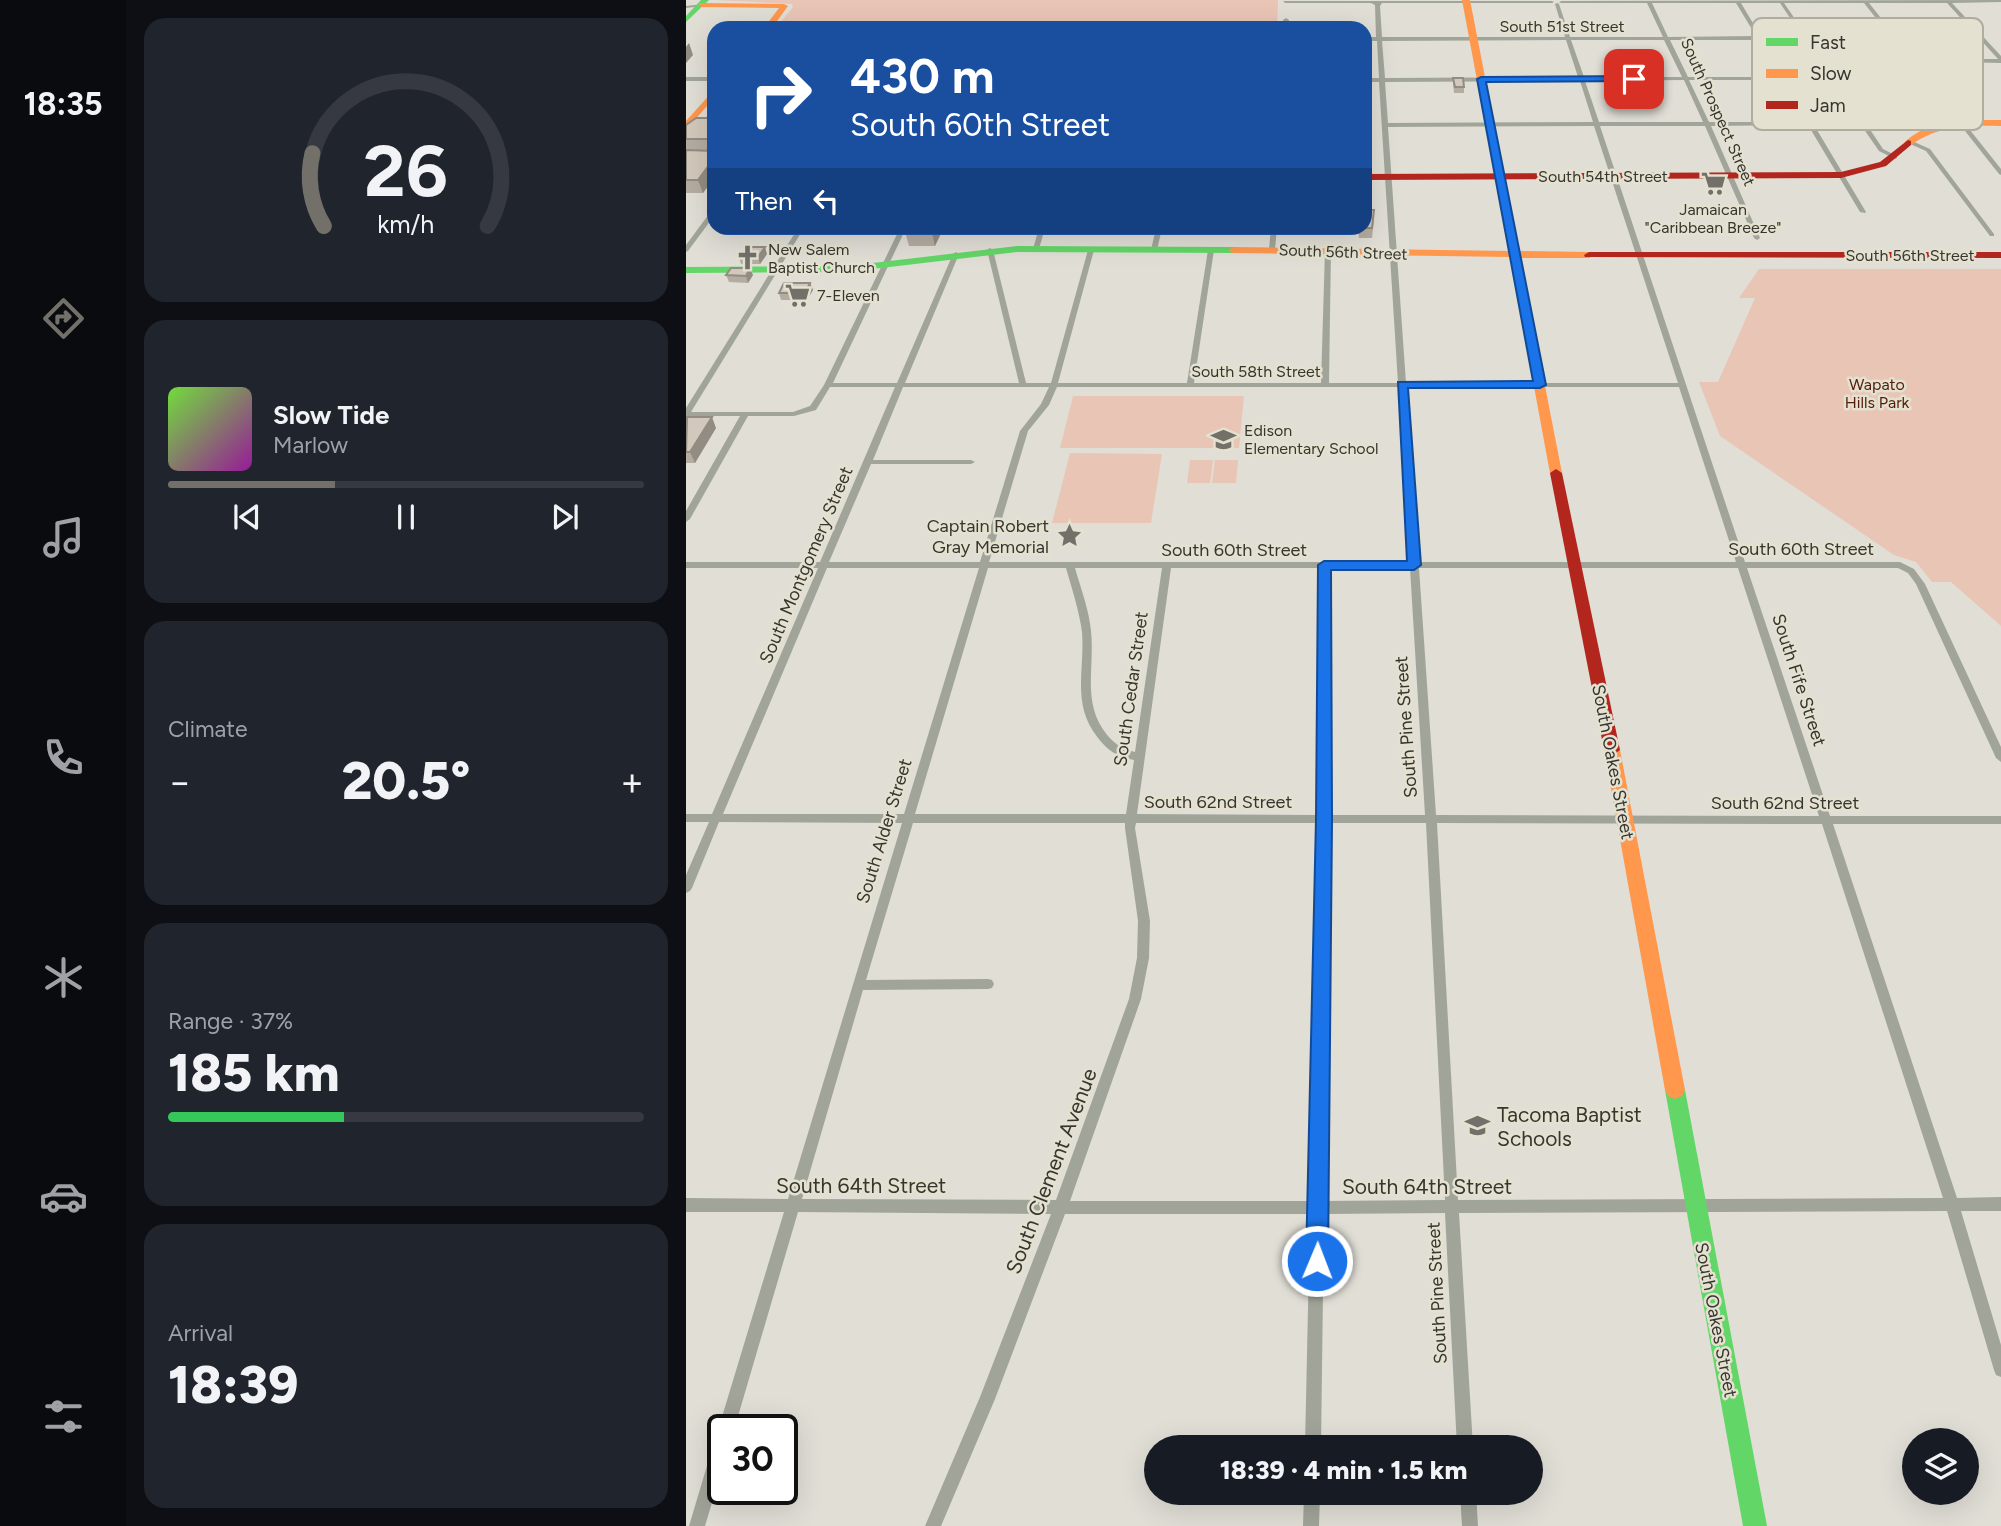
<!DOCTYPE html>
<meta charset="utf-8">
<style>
:root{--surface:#171b24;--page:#20242c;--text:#f1f3f6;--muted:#9ea1a6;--line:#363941;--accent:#727069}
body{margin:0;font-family:Figtree,sans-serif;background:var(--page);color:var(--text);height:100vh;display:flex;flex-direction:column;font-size:26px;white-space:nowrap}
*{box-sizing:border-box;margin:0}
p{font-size:23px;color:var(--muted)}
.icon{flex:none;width:38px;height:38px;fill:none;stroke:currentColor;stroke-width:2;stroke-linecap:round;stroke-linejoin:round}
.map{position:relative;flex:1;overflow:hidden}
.side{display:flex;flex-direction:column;gap:18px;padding:18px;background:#0d0f14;width:560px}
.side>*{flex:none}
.guide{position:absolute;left:21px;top:21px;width:665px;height:214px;border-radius:21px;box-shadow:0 7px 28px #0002;background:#1a4fa0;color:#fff;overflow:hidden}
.buttons{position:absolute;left:1216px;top:1428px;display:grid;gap:14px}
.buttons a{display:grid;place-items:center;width:77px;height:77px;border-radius:50%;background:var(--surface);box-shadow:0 7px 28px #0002;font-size:35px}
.speed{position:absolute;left:21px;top:1414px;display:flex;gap:14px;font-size:35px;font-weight:700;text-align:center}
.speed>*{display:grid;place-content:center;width:91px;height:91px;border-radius:50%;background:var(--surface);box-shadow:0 7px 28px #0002;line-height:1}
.speed .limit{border:4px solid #111;border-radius:10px;background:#fff;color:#111}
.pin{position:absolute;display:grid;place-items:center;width:60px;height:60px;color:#fff;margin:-30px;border-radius:14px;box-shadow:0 4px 10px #0006}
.me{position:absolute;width:77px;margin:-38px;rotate:1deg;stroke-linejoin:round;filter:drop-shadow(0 0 5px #0008)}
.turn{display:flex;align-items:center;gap:24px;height:147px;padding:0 28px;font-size:32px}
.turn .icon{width:91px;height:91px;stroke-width:2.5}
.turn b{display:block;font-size:49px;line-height:60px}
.then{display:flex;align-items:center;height:66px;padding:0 28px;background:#0003;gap:14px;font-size:26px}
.big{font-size:52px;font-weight:800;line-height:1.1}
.side .tile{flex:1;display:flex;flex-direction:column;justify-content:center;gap:10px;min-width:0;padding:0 24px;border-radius:21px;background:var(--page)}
.side .dial{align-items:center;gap:0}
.dial svg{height:182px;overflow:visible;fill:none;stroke:var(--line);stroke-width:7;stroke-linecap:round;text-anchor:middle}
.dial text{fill:var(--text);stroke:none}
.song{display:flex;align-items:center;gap:21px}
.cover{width:84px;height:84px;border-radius:10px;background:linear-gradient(135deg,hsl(100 70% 55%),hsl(300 70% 35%))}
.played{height:7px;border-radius:4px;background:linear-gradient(90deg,var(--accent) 35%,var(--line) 35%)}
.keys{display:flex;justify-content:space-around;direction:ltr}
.heat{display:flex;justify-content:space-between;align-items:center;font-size:38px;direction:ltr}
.charge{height:10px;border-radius:5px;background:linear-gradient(90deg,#34c759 37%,var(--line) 0)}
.trip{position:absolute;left:458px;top:1435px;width:399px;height:70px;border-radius:35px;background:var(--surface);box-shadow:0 7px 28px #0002;font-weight:800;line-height:70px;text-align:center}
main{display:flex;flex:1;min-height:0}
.tab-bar{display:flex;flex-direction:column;width:126px;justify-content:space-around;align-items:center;background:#090b0e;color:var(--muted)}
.tab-bar .icon{width:49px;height:49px}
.tab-bar .on{color:var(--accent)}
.tab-bar b{font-size:32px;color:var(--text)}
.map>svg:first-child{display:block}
.green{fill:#e9c5b6}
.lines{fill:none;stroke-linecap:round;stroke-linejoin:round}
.street{fill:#a1a599;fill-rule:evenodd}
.fast{fill:#63d668;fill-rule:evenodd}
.slow{fill:#ff974d;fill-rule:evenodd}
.jam{fill:#b3261e;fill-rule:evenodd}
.wall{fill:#b5aca1}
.shaded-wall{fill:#938c83}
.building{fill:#d2c8bb;stroke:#938c83;stroke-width:2}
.route{fill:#1a73e8;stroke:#114b97;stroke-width:2}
.labels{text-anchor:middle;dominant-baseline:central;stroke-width:5;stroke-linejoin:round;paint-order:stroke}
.far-street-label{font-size:16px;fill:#36352f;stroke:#e4e1d0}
.far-poi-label{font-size:16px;fill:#36352f;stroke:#e4e1d0;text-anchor:start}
.far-park-label{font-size:16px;fill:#541c09;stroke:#e4e1d0}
.poi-label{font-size:18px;fill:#36352f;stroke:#e4e1d0;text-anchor:end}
.street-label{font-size:18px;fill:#36352f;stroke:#e4e1d0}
.near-poi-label{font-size:21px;fill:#36352f;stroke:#e4e1d0;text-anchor:start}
.near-street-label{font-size:21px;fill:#36352f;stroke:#e4e1d0}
.key{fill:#e4e1d0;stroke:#b0ada0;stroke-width:2}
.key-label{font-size:19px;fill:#36352f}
</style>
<main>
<nav class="tab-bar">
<b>18:35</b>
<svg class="icon on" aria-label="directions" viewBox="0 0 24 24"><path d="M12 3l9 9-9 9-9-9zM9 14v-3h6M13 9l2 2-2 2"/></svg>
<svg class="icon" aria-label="music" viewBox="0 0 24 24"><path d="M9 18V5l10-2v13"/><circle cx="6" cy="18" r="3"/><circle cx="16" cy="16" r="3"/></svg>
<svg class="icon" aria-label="phone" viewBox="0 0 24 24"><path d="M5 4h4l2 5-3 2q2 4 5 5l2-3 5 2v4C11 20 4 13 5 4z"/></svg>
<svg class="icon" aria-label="climate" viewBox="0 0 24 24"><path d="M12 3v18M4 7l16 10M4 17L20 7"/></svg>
<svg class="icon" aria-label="car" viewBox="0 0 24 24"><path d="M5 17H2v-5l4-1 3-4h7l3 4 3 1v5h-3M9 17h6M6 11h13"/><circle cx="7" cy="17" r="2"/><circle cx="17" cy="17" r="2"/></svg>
<svg class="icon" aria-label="filters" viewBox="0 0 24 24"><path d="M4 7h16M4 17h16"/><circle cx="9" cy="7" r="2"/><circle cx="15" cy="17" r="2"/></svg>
</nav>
<section class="side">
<div class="tile dial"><svg viewBox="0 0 100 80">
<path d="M14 69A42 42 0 1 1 86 69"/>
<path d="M14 69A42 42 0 0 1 9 37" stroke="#727069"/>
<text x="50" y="56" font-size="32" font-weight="700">26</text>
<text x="50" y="72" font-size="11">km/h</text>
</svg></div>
<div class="tile">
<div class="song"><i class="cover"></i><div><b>Slow Tide</b><p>Marlow</p></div></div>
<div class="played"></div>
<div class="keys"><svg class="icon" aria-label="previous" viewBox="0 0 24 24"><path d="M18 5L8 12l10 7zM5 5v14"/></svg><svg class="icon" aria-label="pause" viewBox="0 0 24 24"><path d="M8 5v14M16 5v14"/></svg><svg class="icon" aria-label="next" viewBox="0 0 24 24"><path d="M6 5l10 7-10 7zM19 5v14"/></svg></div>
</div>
<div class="tile"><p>Climate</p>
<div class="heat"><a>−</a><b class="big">20.5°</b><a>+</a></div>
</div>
<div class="tile"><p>Range · 37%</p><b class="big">185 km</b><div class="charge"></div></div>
<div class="tile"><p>Arrival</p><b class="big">18:39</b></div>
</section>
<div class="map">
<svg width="1315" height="1526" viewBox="0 0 1315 1526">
<rect width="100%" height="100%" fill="#e0ded5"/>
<g class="green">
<path d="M29,0H592L591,28H90L107,7L106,4Z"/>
<path d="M1073,269H1315V626L1265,582H1246L1230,562L1208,555L1034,436L1013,382H1032L1069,298H1053Z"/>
<path d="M387,396H558L553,448H374Z"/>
<path d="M384,453L476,454L465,523H366Z"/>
<path d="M504,460H527L524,483H501Z"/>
<path d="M529,460H552L550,483H526Z"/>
</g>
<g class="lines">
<g class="street">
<path d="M1315,0V2L1266,3L1315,56V63L1270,62L1272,59H1312L1261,3H1183L1315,169V175L1313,174L1178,3H1098L1148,76L1200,69L1203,71L1150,79L1179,121H1236L1250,128L1247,130L1235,125H1181L1197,149L1211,156V158L1209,159L1193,151L1175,125H1128L1180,212L1179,213L1174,212L1122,125L1025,126L1074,238L1071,240L1068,238L1019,126H914L1059,562H1214L1228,569L1239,584L1315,747V762L1310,758L1230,584L1222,573L1212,568H1061L1144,816H1315V824H1147L1271,1198L1315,1197V1211H1275L1315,1345V1377L1310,1375L1308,1370L1261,1211L773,1213L787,1447H771L759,1213L638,1214L635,1447H619L624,1214H379L309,1399L255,1526H239L294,1397L365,1214L112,1212L48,1430H37V1466L19,1526H3L29,1439L33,1433L32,1430L98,1212H0V1198L102,1199L216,823L33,822L6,888L4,891L0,893V875L23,822H0V814H26L132,568H0V562H134L209,387H144L130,410L108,416H62L4,519L0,522V511L54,416H0V408L112,228H118L5,412H107L124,406L138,385L214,228H220L147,383H211L267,254L270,252L273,254L219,383H333L301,250L304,248L307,250L340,383H365L402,250L405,248L408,250L372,383H501L522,250L525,248L528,250L508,383H635L639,250L642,248L645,250L643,383H712L693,82H679V78H693L691,41H679V37H690L689,5L685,3H599L597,1H866L868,2L866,3H696L694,6L696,37H879L869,4L871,3L873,4L884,37H977L961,3H873L875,1ZM966,3H1050L1070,36L982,37ZM1055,3H1094L1143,76L1099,77ZM880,40L892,77L699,78L696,41ZM885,40H978L996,77H898ZM984,40H1072L1094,77H1002ZM998,80L1017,122H913L899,81ZM1003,80H1096L1120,122H1023ZM1101,80H1145L1173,121L1126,122ZM894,81L907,122L702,123L699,82ZM908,126L992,383H720L702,127ZM217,387H363L355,404L334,431L294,562H143L185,464H285L289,462L285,460H187ZM371,387H712L723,562H303L342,431L363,405ZM720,387H993L1050,562H732ZM141,568H293L218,814H37ZM302,568H380C386,589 393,610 396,632C399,671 385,704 412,738C422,751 432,757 448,760L440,814H229ZM389,568H476L449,752C438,750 430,745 422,736C395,704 409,669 405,631C403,610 395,589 389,568ZM485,568H633V815L451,814ZM643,568H724L739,815H643ZM733,568H1052L1133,816L750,815ZM227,823H439V828L452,921L451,958L443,999L370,1200L116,1199L177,990L302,989L306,988L308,984L306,980L302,979L180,980ZM450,823H632L624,1201H384L455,999L463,958L464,921L449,828ZM643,823H740L759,1200L638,1201ZM751,823L1136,824L1257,1198L772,1200Z"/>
<path d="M17,4V6L0,8V6Z"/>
<path d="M600,18L603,20V28H597V20Z"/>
<rect x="0" y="77" width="28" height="4"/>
<path d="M1222,141H1226L1244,149L1308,234V236H1304L1240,151L1222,143Z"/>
<path d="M28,209V216L2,251L0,252V245L26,210Z"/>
<path d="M353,228H359L353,249L350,251L347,249Z"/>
<path d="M470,228H476L471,250L468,252L465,250Z"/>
<path d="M585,228H591L589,249L586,251L583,249Z"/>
<path d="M618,1493H634L633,1526H617Z"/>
<path d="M774,1493H790L792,1526H776Z"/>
</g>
<g class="fast">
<path d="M15,0H23L0,22V16Z"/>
<path d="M331,246L547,247L552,250L547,253L331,252L161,272L0,273V267L161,266Z"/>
<path d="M989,1081L996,1084L999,1090L1081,1526H1057L979,1090L982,1084Z"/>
</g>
<g class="slow">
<path d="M776,0H784L833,251L903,252L908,255L903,258H834L876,473L870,477L864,473L824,257L547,253L542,250L547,247L823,251Z"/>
<path d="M12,3L98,4L102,6L86,28H78L93,8L15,7Z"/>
<path d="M28,90V98L0,130V121Z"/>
<path d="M1290,120H1315V126C1282,125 1253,125 1225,145L1218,143C1237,124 1264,121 1290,120Z"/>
<path d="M926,744L934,750L999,1090L996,1096L989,1099L982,1096L979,1090L918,750Z"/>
</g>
<g class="jam">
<path d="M1222,140L1225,141V145L1200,166L1155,178L679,180V174L1155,172L1194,162Z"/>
<path d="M903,252H1315V258L899,257L898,255Z"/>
<path d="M870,469L876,473L934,750L926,756L918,750L864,473Z"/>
</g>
</g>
<g class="wall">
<path d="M767,78L778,87V93H768L767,84Z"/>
<path d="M28,118V178L17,193H0V125Z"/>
<path d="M688,220L686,238H673L672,228Z"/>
<path d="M218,228H258L249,246H223Z"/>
<path d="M81,254L74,264H55L53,257Z"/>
<path d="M40,275H67L62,283L43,282Z"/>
<path d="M124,283L127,290L121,300H95L93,293Z"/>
<path d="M0,419L30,428L9,463H0Z"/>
</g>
<g class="shaded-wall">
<path d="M3,43L7,55L0,63V47Z"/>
<path d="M28,134V152L23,139Z"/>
<path d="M26,161L28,167V178L17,193L12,180Z"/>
<path d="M245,228H257L249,246Z"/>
<path d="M79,247L81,254L74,264L72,257Z"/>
<path d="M64,268L67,275L62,283L60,276Z"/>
<path d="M124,283L127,290L121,300L119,293Z"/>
<path d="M26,417L30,428L9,463L4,452Z"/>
</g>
<g class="building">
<path d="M767,78H777L778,87H769Z"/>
<path d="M10,118H28V134L23,139H0V125Z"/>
<path d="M0,150L28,151V161H26L12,180H0Z"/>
<path d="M679,210H688L686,228H673H679Z"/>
<path d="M60,247H79L72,257H53Z"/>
<path d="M45,268H64L60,276L40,275Z"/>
<path d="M98,283H124L119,293H93Z"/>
<path d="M1,417H26L4,452H0Z"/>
</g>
<path class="route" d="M948,76L951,81L800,82L860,385L854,388H722L735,565L728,570H645L646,819L642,1261L639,1268L631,1271L623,1268L620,1261L630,819L632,565L638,561H721L712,382L847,381L791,79L795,77Z"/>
<defs>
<symbol id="supermarket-bare" viewBox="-9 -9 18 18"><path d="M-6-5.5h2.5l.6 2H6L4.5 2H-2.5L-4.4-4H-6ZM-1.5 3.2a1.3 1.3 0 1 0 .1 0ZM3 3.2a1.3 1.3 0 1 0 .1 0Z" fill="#727069" stroke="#e4e1d0" stroke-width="2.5" paint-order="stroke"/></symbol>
<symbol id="church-bare" viewBox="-9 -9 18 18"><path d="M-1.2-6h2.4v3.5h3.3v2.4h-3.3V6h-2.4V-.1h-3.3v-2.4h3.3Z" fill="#727069" stroke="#e4e1d0" stroke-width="2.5" paint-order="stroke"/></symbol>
<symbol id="school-bare" viewBox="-9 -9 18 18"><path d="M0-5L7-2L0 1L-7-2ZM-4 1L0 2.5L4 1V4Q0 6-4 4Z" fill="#727069" stroke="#e4e1d0" stroke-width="2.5" paint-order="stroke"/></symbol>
<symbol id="sight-bare" viewBox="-9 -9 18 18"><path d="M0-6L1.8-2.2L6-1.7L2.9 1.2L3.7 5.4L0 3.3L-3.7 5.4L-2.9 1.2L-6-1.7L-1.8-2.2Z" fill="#727069" stroke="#e4e1d0" stroke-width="2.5" paint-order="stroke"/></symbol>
</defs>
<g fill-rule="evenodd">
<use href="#supermarket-bare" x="1010" y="166" width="35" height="35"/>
<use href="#church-bare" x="44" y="240" width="35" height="35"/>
<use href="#supermarket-bare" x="94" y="278" width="35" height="35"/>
<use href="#school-bare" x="520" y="422" width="35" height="35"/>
<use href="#sight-bare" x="366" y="518" width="35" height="35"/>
<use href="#school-bare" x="774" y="1108" width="35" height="35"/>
</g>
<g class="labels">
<g class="far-street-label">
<text x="876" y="26">South 51st Street</text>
<text transform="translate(1032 112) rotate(66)">South Prospect Street</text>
<text x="917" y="176">South 54th Street</text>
<text transform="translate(657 252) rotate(2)">South 56th Street</text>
<text x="1224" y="255">South 56th Street</text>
<text x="570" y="371">South 58th Street</text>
</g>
<g class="far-poi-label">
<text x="1027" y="209" text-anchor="middle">Jamaican<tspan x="1027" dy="18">"Caribbean Breeze"</tspan></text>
<text x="82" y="249">New Salem<tspan x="82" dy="18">Baptist Church</tspan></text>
<text x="131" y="295">7-Eleven</text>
<text x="558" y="430">Edison<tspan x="558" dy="18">Elementary School</tspan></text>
</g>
<g class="far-park-label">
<text x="1191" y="384">Wapato<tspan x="1191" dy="18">Hills Park</tspan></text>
</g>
<g class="poi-label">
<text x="363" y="526">Captain Robert<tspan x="363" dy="21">Gray Memorial</tspan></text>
</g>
<g class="street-label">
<text x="1115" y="549">South 60th Street</text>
<text x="548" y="550">South 60th Street</text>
<text transform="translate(120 565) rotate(-67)">South Montgomery Street</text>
<text transform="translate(1113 680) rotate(72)">South Fife Street</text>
<text transform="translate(445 689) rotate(-82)">South Cedar Street</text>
<text transform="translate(720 727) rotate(-94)">South Pine Street</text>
<text transform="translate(927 762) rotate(79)">South Oakes Street</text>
<text x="532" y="802">South 62nd Street</text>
<text x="1099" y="803">South 62nd Street</text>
<text transform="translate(198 831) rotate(-73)">South Alder Street</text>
<text transform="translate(751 1293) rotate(-93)">South Pine Street</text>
<text transform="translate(1030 1320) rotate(79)">South Oakes Street</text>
</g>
<g class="near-poi-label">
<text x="811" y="1114">Tacoma Baptist<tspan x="811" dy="24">Schools</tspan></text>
</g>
<g class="near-street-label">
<text transform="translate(365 1171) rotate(-69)">South Clement Avenue</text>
<text x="175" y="1185">South 64th Street</text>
<text x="741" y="1186">South 64th Street</text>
</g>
</g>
<rect x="1066" y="18" width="231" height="112" rx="10" class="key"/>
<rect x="1080" y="38" width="32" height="8" fill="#63d668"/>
<rect x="1080" y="69" width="32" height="9" fill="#ff974d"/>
<rect x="1080" y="101" width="32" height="8" fill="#b3261e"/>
<g class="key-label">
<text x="1124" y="49">Fast</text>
<text x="1124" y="80">Slow</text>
<text x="1124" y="112">Jam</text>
</g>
</svg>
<div class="buttons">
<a><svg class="icon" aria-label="layers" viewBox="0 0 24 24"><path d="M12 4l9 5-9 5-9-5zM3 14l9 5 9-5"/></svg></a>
</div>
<div class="speed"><div class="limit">30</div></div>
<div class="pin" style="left:948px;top:79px;background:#d93025"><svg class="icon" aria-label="arrive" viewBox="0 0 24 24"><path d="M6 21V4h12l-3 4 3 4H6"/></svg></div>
<svg class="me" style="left:631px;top:1261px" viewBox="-20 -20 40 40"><circle r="17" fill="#1a73e8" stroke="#fff" stroke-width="3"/><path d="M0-11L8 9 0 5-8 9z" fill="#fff"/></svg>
<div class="trip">18:39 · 4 min · 1.5 km</div>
<div class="guide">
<div class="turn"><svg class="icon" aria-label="right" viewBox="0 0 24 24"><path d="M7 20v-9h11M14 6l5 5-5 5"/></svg><div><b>430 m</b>South 60th Street</div></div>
<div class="then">Then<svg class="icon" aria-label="left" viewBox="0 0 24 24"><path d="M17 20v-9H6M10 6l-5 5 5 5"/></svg></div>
</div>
</div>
</main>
